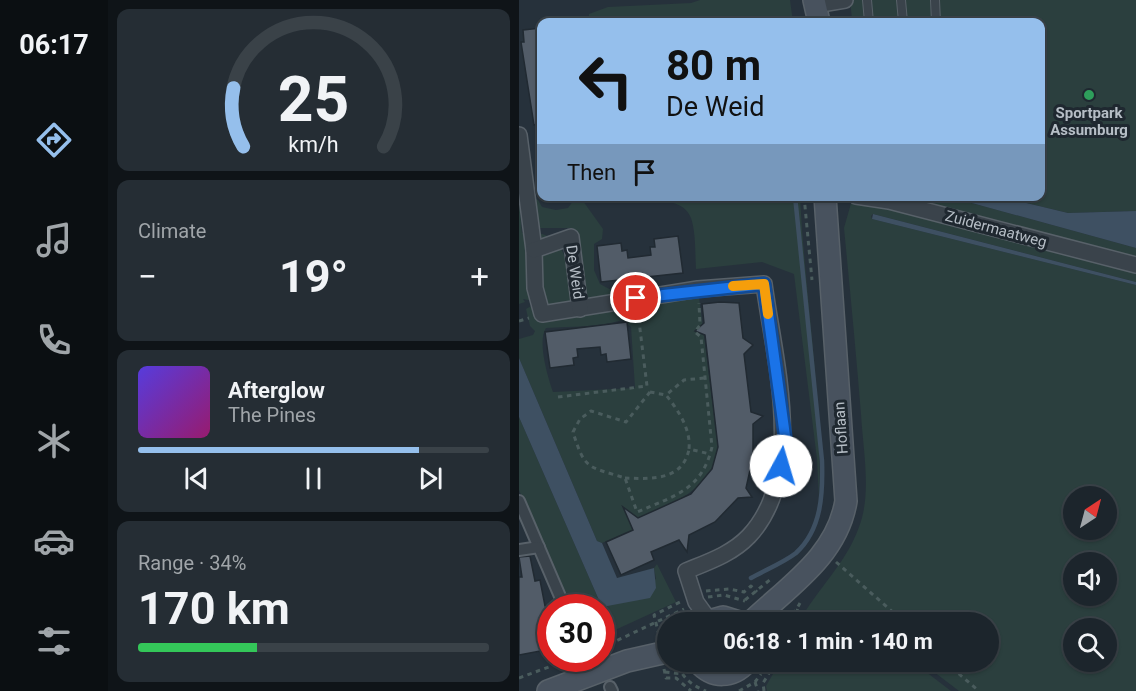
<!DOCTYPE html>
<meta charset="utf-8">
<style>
:root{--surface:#1c252c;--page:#252d34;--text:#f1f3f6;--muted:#a0a5a9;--line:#3a4248;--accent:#95bfec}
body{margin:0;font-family:Roboto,sans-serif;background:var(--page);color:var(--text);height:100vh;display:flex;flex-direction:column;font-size:22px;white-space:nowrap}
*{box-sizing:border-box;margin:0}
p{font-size:20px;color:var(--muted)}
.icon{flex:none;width:33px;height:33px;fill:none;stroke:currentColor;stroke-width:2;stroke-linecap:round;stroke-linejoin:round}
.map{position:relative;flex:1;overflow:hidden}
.panel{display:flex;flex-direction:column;gap:9px;padding:9px;background:#0f1418;width:411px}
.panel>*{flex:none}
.guide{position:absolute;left:18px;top:18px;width:508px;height:183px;border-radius:12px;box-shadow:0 2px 4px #0004,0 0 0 2px var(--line);background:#95bfec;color:#111;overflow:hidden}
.needle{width:39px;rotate:36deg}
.controls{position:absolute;left:544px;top:486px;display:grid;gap:12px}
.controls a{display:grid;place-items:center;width:54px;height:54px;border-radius:50%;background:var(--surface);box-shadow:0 2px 4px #0004,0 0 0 2px var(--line);font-size:30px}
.speed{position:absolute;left:18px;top:594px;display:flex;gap:12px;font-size:30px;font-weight:700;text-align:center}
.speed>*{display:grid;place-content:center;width:78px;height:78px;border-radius:50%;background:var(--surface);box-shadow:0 2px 4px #0004,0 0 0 2px var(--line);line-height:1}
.speed .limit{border:9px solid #d22;background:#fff;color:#111}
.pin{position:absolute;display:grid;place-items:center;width:51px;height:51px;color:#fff;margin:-26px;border:3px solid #fff;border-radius:50%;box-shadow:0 2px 6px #0007}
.me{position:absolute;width:66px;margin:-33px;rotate:6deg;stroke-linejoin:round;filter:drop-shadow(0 0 4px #0008)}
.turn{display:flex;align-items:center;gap:21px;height:126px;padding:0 30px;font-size:27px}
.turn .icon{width:78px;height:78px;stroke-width:2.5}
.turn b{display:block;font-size:42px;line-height:51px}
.then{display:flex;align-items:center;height:57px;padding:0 30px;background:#0003;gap:12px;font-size:22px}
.big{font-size:45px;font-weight:700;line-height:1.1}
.panel .tile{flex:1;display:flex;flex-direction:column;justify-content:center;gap:9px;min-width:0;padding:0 21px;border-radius:12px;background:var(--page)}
.panel .dial{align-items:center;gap:0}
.dial svg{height:156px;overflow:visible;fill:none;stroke:var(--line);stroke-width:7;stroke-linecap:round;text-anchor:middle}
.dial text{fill:var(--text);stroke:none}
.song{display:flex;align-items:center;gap:18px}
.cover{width:72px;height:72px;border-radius:9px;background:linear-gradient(135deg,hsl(250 70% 55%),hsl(320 70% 35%))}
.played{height:6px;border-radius:3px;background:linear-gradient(90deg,var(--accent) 80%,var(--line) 80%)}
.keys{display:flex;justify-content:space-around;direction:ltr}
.heat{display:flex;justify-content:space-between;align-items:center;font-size:33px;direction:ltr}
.charge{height:9px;border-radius:4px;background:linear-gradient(90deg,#34c759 34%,var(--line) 0)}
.trip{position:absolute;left:138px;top:612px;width:342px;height:60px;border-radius:30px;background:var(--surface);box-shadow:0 2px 4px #0004,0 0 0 2px var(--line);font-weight:700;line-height:60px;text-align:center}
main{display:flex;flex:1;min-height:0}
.dock{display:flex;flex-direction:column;width:108px;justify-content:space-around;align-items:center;background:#0b0f12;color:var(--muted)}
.dock .icon{width:42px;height:42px}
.dock .selected{color:var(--accent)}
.dock b{font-size:27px;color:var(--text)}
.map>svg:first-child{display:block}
.green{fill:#2b3f3e;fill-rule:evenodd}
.water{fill:#3e5062}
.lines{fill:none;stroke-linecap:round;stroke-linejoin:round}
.stream{stroke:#3e5062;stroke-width:4.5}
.building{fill:#525c68;stroke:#212a32;stroke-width:1.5}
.service-casing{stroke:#586169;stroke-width:10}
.pedestrian-casing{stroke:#586169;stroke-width:14}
.minor-casing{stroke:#586169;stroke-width:18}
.secondary-casing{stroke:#586169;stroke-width:24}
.path{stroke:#4a5c5d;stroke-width:3;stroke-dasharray:4.5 4.5;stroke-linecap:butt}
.service{stroke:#3a434b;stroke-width:8}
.pedestrian{stroke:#3a434b;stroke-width:10}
.minor{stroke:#3a434b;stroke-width:15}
.secondary{stroke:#48525e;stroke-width:21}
.route-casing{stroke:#114b97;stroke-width:15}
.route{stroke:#1a73e8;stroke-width:10}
.slow{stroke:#f59e0b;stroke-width:10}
.leisure-dot{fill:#2e9e5b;stroke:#1f2830;stroke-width:2}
.labels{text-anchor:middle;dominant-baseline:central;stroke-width:6;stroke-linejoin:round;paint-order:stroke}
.poi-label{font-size:15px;font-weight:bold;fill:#b6bec6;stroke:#1f2830}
.street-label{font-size:15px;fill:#b6bec6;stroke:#1f2830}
</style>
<main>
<nav class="dock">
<b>06:17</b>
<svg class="icon selected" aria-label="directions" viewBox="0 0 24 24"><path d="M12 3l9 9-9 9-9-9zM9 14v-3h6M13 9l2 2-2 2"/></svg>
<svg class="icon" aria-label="music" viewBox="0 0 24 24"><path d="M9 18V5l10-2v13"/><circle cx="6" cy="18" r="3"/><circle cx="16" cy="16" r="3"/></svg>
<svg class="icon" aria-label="phone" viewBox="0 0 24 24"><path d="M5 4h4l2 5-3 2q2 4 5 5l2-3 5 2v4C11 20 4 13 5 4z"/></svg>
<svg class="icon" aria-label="climate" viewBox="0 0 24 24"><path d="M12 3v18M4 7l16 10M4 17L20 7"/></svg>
<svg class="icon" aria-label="car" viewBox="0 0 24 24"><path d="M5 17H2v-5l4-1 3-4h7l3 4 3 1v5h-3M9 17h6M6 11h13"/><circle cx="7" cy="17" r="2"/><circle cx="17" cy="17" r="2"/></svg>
<svg class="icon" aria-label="filters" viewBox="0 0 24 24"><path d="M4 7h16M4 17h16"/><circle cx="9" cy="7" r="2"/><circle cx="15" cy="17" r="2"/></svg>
</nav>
<section class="panel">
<div class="tile dial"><svg viewBox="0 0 100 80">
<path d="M14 69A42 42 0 1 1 86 69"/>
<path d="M14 69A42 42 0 0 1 9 39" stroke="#95bfec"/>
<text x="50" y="56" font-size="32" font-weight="700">25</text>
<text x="50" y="72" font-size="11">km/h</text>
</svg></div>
<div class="tile"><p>Climate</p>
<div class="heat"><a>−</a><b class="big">19°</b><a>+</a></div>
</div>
<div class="tile">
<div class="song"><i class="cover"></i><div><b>Afterglow</b><p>The Pines</p></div></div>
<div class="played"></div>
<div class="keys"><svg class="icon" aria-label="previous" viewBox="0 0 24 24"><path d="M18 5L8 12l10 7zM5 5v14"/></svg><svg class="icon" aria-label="pause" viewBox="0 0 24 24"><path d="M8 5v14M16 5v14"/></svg><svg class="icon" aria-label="next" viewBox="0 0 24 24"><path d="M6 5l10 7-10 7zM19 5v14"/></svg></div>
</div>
<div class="tile"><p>Range · 34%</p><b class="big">170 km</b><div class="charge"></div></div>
</section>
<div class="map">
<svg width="617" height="691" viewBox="0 0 617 691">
<rect width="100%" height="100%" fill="#26313b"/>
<g class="green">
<path d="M181,0H271L274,22H70V14L89,7L172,3Z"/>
<path d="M331,0H617V211L549,213L483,197L522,196V22H329L333,19Z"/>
<path d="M12,196L19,200L23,207L37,210L49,208L57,197L64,201L84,229L83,239L75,244V270L81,284L96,292H105L117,304L179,289L199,447C193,493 148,505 111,522L114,530L83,543L78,541L0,358V339L14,335L16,331L11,326L7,309L14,305V301L4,299L6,302L0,304V202L3,233C48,228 48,264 54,297L59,243L54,228H20ZM104,320L112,327L116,388L34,392C29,378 18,341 27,328C55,326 76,328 104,320Z"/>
<path d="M84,197H281C286,297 304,398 300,498L298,459L275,274L243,262L177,269C176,253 177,233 172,218C162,194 128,203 108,203C101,203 92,201 85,200Z"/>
<path d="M364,197H431L617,248V261Z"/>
<path d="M333,200L617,273V282L354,214L352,216L353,219L617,285V691H440L402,662H470V622H280C298,589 327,564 340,527C353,493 344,450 342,414C337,352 331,290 325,228ZM555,496H588V530H555ZM555,562H588V596H555ZM555,628H588V662H555Z"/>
<path d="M0,417L83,607L137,579L135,568L138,564L157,602L83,636L82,608L50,607L0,490Z"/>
<path d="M261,662H394L432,691H248L247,686Z"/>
</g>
<g class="water">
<path d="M431,197H483L549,213L617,211V248Z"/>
<path d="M354,214L617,282V285L353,219Z"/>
<path d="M0,358L78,541L83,543L98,578L135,568L137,588L131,598L83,607L0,417Z"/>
</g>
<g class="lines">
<path class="stream" d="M232,578C246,570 264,563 277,553C303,529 304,493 303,461L276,196"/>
</g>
<g class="building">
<path d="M22,28V124L15,125L2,42H5L4,30Z"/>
<path d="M159,236L164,273L82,282L78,246L102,243L103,251L108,250L109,258L132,255L131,247H136L135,239Z"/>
<path d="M201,302L220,303L224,338L234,345L225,354L232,412L244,416L234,424V457L227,488L233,497L219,498L196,522L170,535L168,552L160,540L132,552L135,560L102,575L87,542L114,530L104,507L119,518L172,494L193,469L199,447L186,335L176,331L185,323L183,304Z"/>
<path d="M108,322L112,359L88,362L87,354L82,355L81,347L58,349L59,357L54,358L55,365L31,368L26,332Z"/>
<path d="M11,556L16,581L21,580L26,606L32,605V649L0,655V577H3L0,557Z"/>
</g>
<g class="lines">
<defs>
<g id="service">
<path d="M348,0L350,22"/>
<path d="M382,0L384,22"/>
<path d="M416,0L417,22"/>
</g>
<g id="pedestrian">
<path d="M0,501L46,608"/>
<path d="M0,550L20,547"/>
<path d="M91,687L93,691"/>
</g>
<g id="minor">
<path d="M296,5L326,0"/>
<path d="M0,135L15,250L16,288L23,314L179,289L245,284C255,359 288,474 230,536C213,554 189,562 167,571L177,602L190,620"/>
<path d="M337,196L370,201L617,265"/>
<path d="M15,250L52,237L61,309"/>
</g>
<g id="secondary">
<path d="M295,0L300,22"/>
<path d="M186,622L204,617L220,622"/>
<path d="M232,622C270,586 318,556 327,501L306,196"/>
<path d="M179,662C194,679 213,678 228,662"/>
<path d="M29,691L108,661L148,652"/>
</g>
</defs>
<use href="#service" class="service-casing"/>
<use href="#pedestrian" class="pedestrian-casing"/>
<use href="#minor" class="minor-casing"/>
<use href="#secondary" class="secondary-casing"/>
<g class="path">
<path d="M285,196L293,280"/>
<path d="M0,321L10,318"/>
<path d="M185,378L165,380L147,395C159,410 172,429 170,449L191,454"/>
<path d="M131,392L107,422L72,411L61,419L54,432C66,471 69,466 106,478L118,512C155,496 183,490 193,447L182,337L176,332L181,325L180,303"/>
<path d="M131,392L147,395"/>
<path d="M39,397L128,386L119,313"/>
<path d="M106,478C132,479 164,481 170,449"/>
<path d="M317,562L385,622"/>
<path d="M187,591L210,589L225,592L232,586L238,592"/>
<path d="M189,597L205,595L226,601"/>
<path d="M226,600L252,579"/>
<path d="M160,622L166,611"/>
<path d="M270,622L281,603"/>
<path d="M275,622L279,608"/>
<path d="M140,635L135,615L161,602"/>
<path d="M82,648L165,609"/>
<path d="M426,662L460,691"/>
<path d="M159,666C165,679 174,686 187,691"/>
<path d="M145,669L147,678H157L172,691"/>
<path d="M245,669L249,662"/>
<path d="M146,672L163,674"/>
<path d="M0,678L54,658"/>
<path d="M236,682L239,691"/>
<path d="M220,691L236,682L242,674"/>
<path d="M245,691L244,683L257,662"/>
</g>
<use href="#service" class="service"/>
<use href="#pedestrian" class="pedestrian"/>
<use href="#minor" class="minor"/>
<use href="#secondary" class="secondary"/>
</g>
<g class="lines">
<defs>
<path id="route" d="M117,298L245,284L266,436L262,466"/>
</defs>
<use href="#route" class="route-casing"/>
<use href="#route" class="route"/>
<path class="slow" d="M214,286L245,284L249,314"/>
</g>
<circle class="leisure-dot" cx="570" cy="95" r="6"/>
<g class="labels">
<g class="poi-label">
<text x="570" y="113">Sportpark<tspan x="570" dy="17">Assumburg</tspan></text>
</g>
<g class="street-label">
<text transform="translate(477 229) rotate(15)">Zuidermaatweg</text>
<text transform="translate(56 272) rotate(82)">De Weid</text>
<text transform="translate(322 428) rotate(-94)">Hoflaan</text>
</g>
</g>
</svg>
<div class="controls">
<a><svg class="needle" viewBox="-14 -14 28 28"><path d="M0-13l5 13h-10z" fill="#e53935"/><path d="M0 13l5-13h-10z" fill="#a0a5a9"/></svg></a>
<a><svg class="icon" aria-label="sound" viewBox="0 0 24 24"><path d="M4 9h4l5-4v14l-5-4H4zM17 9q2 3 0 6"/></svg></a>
<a><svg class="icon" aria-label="search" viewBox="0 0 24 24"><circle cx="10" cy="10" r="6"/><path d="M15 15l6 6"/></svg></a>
</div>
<div class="speed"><div class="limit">30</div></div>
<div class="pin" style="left:117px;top:298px;background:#d93025"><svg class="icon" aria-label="arrive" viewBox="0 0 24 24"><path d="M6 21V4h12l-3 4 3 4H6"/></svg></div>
<svg class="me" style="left:262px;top:466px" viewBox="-20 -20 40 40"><circle r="19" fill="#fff"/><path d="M0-13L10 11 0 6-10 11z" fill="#1a73e8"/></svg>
<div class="trip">06:18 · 1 min · 140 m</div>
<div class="guide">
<div class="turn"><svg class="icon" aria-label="left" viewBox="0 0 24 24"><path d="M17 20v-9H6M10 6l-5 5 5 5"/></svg><div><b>80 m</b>De Weid</div></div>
<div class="then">Then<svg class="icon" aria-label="arrive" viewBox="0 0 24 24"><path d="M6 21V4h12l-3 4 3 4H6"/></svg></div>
</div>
</div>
</main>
